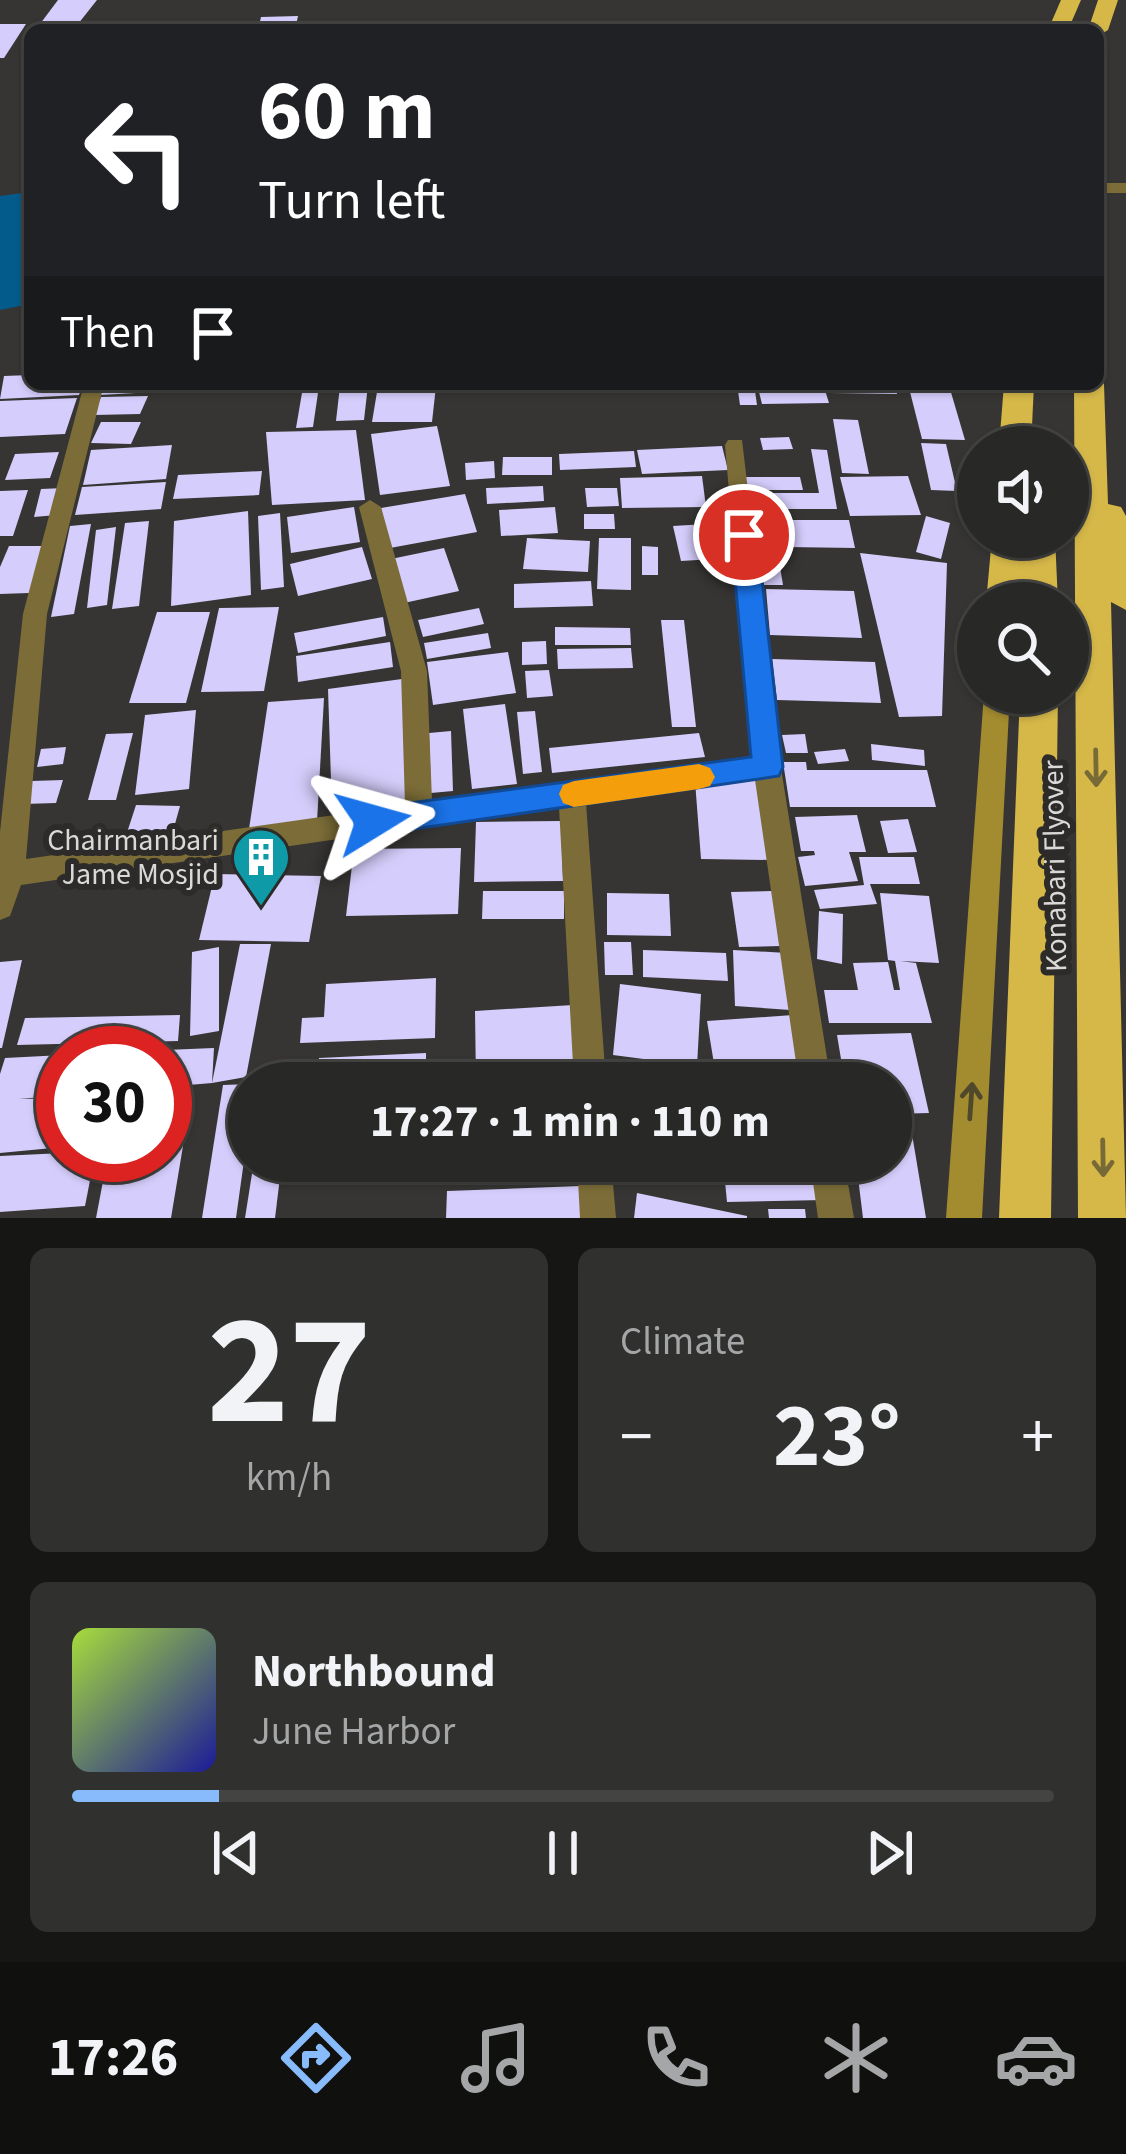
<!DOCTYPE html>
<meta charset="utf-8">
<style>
:root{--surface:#282826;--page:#30302e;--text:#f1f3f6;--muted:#a5a6a7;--line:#444443;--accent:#87bbfc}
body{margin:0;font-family:"Source Sans 3",sans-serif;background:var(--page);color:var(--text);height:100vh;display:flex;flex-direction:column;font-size:45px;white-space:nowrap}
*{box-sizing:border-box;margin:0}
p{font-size:39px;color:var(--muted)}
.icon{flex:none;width:66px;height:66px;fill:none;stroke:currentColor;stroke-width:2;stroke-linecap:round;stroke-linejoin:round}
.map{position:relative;height:1218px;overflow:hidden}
.panel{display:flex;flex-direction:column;gap:30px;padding:30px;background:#161615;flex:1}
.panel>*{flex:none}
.guide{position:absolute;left:24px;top:24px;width:1080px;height:366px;border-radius:18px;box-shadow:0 3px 9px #0004,0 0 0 3px var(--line);background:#202124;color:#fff;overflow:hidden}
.fabs{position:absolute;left:957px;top:426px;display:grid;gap:24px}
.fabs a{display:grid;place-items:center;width:132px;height:132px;border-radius:50%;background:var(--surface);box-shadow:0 3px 9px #0004,0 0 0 3px var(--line);font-size:60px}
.speed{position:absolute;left:36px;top:1026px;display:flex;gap:24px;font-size:60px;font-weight:700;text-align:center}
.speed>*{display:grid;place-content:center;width:156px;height:156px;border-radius:50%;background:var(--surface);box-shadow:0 3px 9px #0004,0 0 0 3px var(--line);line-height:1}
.speed .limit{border:18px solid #d22;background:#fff;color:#111}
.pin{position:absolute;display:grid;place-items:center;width:102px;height:102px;color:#fff;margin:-51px;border:6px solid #fff;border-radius:50%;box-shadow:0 3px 12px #0007}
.me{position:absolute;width:132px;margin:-66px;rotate:82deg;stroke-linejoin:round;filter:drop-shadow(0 0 9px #0008)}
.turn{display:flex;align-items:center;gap:42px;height:252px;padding:0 36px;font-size:54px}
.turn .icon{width:156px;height:156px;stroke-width:2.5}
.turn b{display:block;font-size:84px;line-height:102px}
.then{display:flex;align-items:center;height:114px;padding:0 36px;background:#0003;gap:24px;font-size:45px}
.big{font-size:90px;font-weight:700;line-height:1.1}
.panel .card{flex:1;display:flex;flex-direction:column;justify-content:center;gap:18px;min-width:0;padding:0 42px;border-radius:18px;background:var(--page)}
.panel .dial{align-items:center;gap:0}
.dial b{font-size:156px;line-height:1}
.song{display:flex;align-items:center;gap:36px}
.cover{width:144px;height:144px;border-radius:18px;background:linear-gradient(135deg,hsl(80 70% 55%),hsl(240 70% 35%))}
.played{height:12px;border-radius:6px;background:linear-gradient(90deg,var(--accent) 15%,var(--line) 15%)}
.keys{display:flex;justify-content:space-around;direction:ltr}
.heat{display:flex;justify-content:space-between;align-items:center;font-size:66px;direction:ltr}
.panel .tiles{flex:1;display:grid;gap:30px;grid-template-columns:1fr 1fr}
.card:last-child{grid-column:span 2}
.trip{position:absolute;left:228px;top:1062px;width:684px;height:120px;border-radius:60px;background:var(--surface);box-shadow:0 3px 9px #0004,0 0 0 3px var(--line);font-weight:700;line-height:120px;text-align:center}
.dock{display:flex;height:192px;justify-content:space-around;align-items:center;background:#10100f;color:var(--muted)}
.dock .icon{width:84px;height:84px}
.dock .active{color:var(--accent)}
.dock b{font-size:54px;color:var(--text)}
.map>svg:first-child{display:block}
.water{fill:#035b8b}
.building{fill:#d5cdfb}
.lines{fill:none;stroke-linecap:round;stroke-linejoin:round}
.street{fill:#7c6d38;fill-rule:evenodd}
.secondary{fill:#a38b2f;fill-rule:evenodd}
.highway{fill:#d6b849;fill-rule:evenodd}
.oneway{stroke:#786a37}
.oneway2{stroke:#50482b}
.route{fill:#1a73e8;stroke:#114b97;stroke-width:3}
.slow{fill:#f59e0b}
.labels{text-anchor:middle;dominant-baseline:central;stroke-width:12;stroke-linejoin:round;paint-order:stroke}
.poi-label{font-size:30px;fill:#dad9d8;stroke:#2c2b29;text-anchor:end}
.street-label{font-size:30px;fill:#dad9d8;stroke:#2c2b29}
</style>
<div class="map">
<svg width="1126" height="1218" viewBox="0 0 1126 1218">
<rect width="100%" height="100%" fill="#363533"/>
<path class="water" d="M30,192V304L0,310V196Z"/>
<g class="building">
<path d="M58,0H97L78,24H40Z"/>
<path d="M298,16L295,30H258L261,17Z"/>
<path d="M0,24H26L4,58H0Z"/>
<path d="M30,375V384H83L79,395L0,399L4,376Z"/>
<path d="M138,384L136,393L100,395L103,385Z"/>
<path d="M737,384H754L757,405H740Z"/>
<path d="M757,384H823L829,403L762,404Z"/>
<path d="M828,384H895L897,394L830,393Z"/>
<path d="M368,385L364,420L336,421L340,386Z"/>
<path d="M319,386L313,427L296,428L303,387Z"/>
<path d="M378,386H436L432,422H372Z"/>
<path d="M909,388L950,389L965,440L922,439Z"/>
<path d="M148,396L140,414L94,415L101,397Z"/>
<path d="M77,398L65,434L0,437V401Z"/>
<path d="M833,419L858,420L869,474L842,473Z"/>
<path d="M101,422H141L131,444L91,443Z"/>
<path d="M437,426L450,486L380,495L371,434Z"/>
<path d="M356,430L365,500L272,505L266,432Z"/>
<path d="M789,437L793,449L763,450L760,438Z"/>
<path d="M921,443L946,444L957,491L931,490Z"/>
<path d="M172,445L166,479L83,485L91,450Z"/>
<path d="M722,446L728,470L642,474L637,450Z"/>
<path d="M811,449L827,450L837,509H761L775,510L777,526L748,525V493H819Z"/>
<path d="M634,451L636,467L560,470L559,454Z"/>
<path d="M59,452L50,478L5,480L15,454Z"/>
<path d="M503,457H552V475H502Z"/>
<path d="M494,461L495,478L466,480L465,463Z"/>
<path d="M262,471L259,495L173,499L178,475Z"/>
<path d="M702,476L706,507L622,508L620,478Z"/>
<path d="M908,476L921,515L850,516L840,477Z"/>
<path d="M745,477H800L803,490H747Z"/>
<path d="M166,482L161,509L75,515L82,487Z"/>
<path d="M543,486L544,501L487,504L486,488Z"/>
<path d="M64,488L57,515L34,517L41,489Z"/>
<path d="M585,488H617L619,506L587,507Z"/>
<path d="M28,490L13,536H0V491Z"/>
<path d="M465,494L477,532L390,548L381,508Z"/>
<path d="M354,507L360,542L291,553L287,517Z"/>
<path d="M555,507L558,533L501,536L499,510Z"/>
<path d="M248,511L251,595L171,606L174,521Z"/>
<path d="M280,513L284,587L261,590L258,516Z"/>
<path d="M584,514H614L615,529H584Z"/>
<path d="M926,516L950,523L941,559L916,552Z"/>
<path d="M783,520H849L855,548L787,547Z"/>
<path d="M149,521L139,606L112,609L125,523Z"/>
<path d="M722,523L730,558L681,561L673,526Z"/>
<path d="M91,524L74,614L51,617L70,526Z"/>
<path d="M116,527L107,605L87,608L96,530Z"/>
<path d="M751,536H775L783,585H759Z"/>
<path d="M527,538L590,541L588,572L523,569Z"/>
<path d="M599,538H631V590L597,589Z"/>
<path d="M9,546H48L29,593L0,594V567Z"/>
<path d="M642,546L658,547V575H642Z"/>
<path d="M362,547L372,579L298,596L290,564Z"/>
<path d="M444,548L459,591L404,603L391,559Z"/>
<path d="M860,553L947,563L942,716L899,717Z"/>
<path d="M591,581L593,606L514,608V584Z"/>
<path d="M766,589L854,591L862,638L770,635Z"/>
<path d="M279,607L264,691L201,692L219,608Z"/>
<path d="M479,608L484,624L423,637L418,620Z"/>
<path d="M157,612H210L186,703H129Z"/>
<path d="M383,617L386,636L298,653L294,633Z"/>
<path d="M661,620H684L696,727H672Z"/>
<path d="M555,627L630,628L631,645H555Z"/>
<path d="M488,633L491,648L427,659L424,643Z"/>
<path d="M546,641L547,664L522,665V642Z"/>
<path d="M390,642L393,667L298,682L296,656Z"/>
<path d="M631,648L633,668L558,669L557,649Z"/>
<path d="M508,652L516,693L433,705L427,662Z"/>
<path d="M772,659L875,662L881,703L777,700Z"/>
<path d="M549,670L553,696L527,698L525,671Z"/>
<path d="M402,679L413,801L332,811L328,689Z"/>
<path d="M324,698L317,822L249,829L268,702Z"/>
<path d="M505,704L517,784L472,789L463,709Z"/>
<path d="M196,710L189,789L135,795L145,715Z"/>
<path d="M535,711L542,772L523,774L517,712Z"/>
<path d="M451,731L453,791L431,793L429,733Z"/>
<path d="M133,733L116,800H88L106,734Z"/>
<path d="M699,733L705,757L552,773L549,748Z"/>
<path d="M805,734L808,753H786L782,735Z"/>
<path d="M871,744L924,750L925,766L872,760Z"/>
<path d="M66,747L63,764L37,767L41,749Z"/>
<path d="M845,749L849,761L818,764L814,752Z"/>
<path d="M783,762H806L807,770H927L936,807H790Z"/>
<path d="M63,780L56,803L24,804L32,781Z"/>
<path d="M695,781H762L772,860L701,859Z"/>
<path d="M136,805L180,806L168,849L122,848Z"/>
<path d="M857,815L866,852H849L858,881L805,886L798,857L815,855L814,851H801L795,817Z"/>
<path d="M908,819L917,852L888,853L880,821Z"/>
<path d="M561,821L563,881L474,882L476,822Z"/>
<path d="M461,848L458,914L346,916L354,849Z"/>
<path d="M859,857H914L920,884H870L877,904L820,909L814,890L864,885Z"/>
<path d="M215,874L321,876L309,942L199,940Z"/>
<path d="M483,891H564V919H482Z"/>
<path d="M772,891L781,946L739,947L731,892Z"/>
<path d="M607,893L669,894L671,936L607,935Z"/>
<path d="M880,893L929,896L939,963L900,961L916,963L932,1023H829L824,990H858L853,963L888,962L894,990H900L895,961L888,960Z"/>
<path d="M819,911L843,914L842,964L817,959Z"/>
<path d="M604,942H631L633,975H605Z"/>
<path d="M240,944H271L246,1077L212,1083Z"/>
<path d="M219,947V1031L190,1036L192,952Z"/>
<path d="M643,950L726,953L728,981L643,977Z"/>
<path d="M733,950L787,953L790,1010L735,1006Z"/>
<path d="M22,960L2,1048H0V962Z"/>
<path d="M436,978L435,1038L300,1043L302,1018L324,1017L326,984Z"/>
<path d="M620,984L701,994L697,1066L613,1055Z"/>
<path d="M573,1005L579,1083H476L475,1011Z"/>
<path d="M180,1015L178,1041L17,1045L25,1018Z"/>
<path d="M793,1015L804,1070L716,1076L707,1021Z"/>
<path d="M911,1033L929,1113L891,1114V1083H845L837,1035Z"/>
<path d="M214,1048L212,1083L165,1087V1050Z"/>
<path d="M426,1053V1078L317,1083L319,1058Z"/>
<path d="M63,1055V1095L19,1099L63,1098V1147L0,1153V1074L5,1058Z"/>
<path d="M249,1084V1125L236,1218H202L223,1085Z"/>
<path d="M192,1092L171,1218H96L108,1155H165V1094Z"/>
<path d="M891,1128H911L926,1218H863L856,1161H891Z"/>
<path d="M63,1153L95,1155L85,1206L0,1212V1156Z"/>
<path d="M254,1161H282L275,1218H245Z"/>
<path d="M298,1161H421L418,1180L296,1171Z"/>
<path d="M621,1161H693L695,1174L622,1177Z"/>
<path d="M723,1161H818L824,1200L727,1202Z"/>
<path d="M580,1186L582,1218H446L447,1191Z"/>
<path d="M637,1193L747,1216V1218H634Z"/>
<path d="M768,1209H805L806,1218H769Z"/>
</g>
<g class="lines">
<g class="street">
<rect x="1098" y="183" width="28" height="10"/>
<path d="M84,384H104L47,614L26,859L405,805L401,671L359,507L370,500L381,507L427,671L432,801L752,758L725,445L728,440H742L781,768L831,1083H799L755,780L586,803L606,1083H574L559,807L21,885L10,916L0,920V832L23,614Z"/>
<path d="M577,1161H611L616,1218H580Z"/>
<path d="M810,1161H844L854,1218H818Z"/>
</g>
<path class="secondary" d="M984,693H1010L982,1218H946Z"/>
<g class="highway">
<path d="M1061,0H1081L1068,30H1048Z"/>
<path d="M1098,0H1118L1108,30L1098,36V30H1088Z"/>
<path d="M1098,377L1104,384L1108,504L1121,507L1126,516V610L1111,602L1126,1218H1078L1074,384H1098Z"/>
<path d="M1004,384H1034L1031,447H999Z"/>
<path d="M992,537H1055L1058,603H986Z"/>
<path d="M1020,693H1058L1051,1218H999Z"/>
</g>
</g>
<defs><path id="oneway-shaft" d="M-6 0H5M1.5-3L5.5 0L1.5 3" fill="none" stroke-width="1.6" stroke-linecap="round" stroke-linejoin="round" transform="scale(3)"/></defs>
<g class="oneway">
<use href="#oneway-shaft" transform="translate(1096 768) rotate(89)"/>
<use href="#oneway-shaft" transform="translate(1103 1158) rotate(89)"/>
</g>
<use class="oneway2" href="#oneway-shaft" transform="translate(971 1101) rotate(-86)"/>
<path class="route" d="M744,526L757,535L783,767L779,776L373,835L362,831L357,821L362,812L373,808L751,757L731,535Z"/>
<path class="slow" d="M699,764L710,768L715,777L710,786L699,789L574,807L563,803L559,794L563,785L574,781Z"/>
<defs>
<symbol id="building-pin" viewBox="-11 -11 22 30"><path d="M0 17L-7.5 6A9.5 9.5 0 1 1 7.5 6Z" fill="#0f9aa8" stroke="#2c2b29"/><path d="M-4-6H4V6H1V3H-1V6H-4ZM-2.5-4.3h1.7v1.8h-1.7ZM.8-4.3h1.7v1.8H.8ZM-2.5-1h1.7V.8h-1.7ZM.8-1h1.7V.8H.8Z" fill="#fff"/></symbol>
</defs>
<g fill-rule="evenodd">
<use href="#building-pin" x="228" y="824" width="66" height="90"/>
</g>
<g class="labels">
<g class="poi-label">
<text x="219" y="840">Chairmanbari<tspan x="219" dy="34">Jame Mosjid</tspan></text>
</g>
<g class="street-label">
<text transform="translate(1055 866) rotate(-91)">Konabari Flyover</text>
</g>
</g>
</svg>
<div class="fabs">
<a><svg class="icon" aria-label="sound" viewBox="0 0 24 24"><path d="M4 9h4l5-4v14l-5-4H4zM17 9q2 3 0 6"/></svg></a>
<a><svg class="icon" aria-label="search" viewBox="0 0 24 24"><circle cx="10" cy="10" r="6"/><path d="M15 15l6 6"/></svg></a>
</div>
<div class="speed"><div class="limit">30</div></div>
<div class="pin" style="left:744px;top:535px;background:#d93025"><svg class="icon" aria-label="arrive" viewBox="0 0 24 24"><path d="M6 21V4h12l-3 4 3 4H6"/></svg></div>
<svg class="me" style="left:373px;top:821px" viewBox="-20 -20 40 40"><path d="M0-17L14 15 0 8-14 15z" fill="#1a73e8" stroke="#fff" stroke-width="4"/></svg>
<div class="trip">17:27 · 1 min · 110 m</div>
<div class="guide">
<div class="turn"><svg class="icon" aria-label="left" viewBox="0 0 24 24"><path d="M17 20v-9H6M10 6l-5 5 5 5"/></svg><div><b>60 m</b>Turn left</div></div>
<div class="then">Then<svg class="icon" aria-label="arrive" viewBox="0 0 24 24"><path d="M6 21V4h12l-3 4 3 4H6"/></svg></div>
</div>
</div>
<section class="panel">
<div class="tiles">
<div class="card dial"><b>27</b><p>km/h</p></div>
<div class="card"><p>Climate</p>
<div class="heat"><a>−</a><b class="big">23°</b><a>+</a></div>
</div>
<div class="card">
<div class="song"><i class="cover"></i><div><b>Northbound</b><p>June Harbor</p></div></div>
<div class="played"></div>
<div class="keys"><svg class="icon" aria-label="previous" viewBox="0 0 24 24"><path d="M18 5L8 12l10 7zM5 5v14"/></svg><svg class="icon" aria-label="pause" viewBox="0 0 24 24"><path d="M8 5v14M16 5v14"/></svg><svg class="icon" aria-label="next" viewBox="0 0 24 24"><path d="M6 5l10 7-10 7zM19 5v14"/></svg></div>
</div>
</div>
</section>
<nav class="dock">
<b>17:26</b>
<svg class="icon active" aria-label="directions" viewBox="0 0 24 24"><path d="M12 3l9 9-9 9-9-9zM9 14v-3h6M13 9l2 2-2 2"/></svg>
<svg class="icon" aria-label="music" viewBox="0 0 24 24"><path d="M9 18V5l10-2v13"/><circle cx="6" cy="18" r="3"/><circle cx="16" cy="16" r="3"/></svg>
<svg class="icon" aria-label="phone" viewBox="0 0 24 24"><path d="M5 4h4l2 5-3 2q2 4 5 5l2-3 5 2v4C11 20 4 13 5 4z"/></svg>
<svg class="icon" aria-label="climate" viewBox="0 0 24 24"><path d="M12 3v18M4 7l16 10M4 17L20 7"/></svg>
<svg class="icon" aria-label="car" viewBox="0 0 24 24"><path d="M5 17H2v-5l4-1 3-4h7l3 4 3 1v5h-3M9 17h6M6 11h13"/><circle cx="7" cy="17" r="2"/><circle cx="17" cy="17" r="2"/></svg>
</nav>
